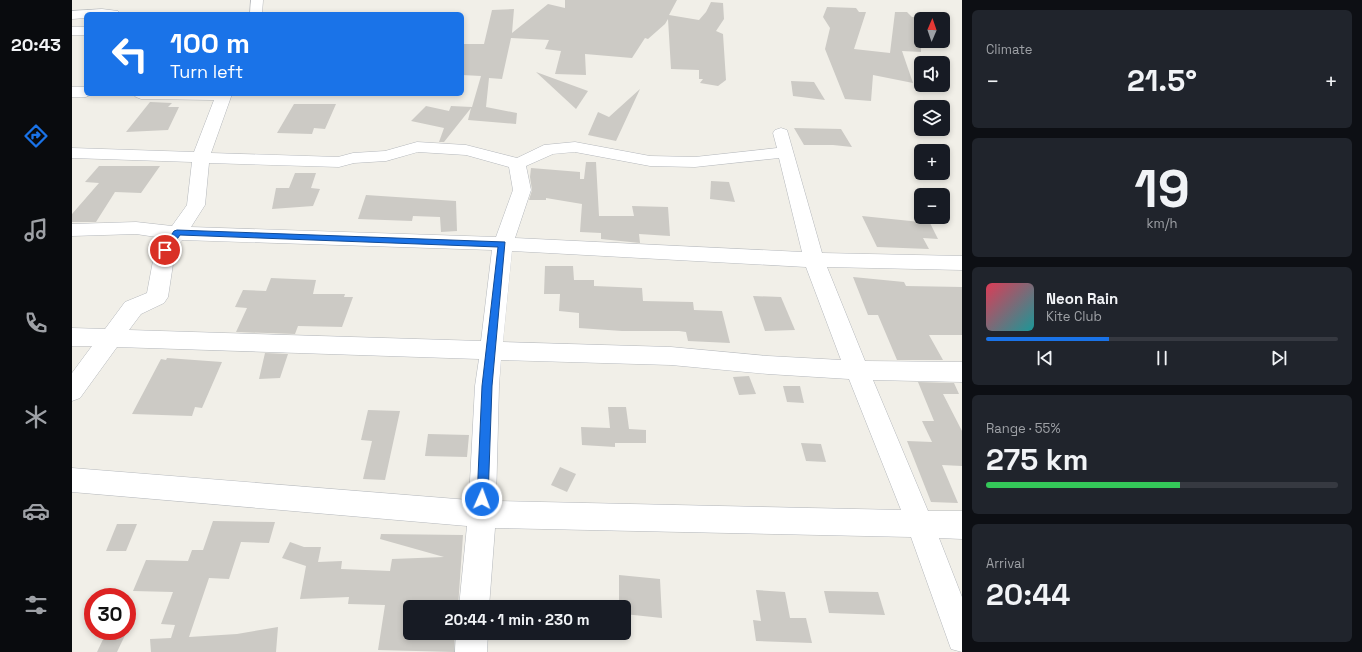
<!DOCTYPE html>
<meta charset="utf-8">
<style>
:root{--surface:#171b24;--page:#20242c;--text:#f1f3f6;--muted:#9ea1a6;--line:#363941;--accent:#1a73e8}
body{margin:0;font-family:"Space Grotesk",sans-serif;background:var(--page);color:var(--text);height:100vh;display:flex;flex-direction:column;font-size:15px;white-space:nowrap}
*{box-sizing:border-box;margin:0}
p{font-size:13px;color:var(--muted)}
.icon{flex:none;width:22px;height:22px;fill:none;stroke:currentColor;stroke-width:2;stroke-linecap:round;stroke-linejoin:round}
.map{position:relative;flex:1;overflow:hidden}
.side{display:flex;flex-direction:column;gap:10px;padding:10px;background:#0d0f14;width:400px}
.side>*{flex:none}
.top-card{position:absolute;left:12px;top:12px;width:380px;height:84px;border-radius:6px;box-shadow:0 2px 6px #0003;background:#1a73e8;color:#fff;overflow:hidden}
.needle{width:26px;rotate:2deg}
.fabs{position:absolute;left:842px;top:12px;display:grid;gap:8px}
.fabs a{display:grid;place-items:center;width:36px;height:36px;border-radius:6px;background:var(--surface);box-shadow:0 2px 6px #0003;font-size:20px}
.speed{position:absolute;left:12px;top:588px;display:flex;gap:8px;font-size:20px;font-weight:700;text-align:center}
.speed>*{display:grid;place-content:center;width:52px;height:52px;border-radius:50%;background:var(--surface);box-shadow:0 2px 6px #0003;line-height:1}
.speed .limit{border:6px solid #d22;background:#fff;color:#111}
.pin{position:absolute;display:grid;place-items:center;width:34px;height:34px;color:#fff;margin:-17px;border:2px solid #fff;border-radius:50%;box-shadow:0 1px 4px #0007}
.me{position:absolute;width:44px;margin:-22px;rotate:2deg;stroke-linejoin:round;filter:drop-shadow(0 0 3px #0008)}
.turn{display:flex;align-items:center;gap:14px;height:84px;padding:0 20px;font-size:18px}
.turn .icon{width:52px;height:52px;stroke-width:2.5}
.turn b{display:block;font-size:28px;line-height:34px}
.big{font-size:30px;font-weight:800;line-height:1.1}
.side .widget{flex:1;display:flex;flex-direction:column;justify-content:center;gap:6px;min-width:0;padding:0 14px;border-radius:6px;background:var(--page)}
.side .dial{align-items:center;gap:0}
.dial b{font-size:52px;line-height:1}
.song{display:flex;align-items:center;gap:12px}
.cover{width:48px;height:48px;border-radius:6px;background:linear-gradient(135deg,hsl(350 70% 55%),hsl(180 70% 35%))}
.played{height:4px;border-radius:2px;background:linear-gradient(90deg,var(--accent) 35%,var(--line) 35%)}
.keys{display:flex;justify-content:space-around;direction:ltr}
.heat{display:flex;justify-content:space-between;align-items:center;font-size:22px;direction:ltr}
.charge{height:6px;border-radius:3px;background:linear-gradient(90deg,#34c759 55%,var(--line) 0)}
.trip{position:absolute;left:331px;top:600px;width:228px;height:40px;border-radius:6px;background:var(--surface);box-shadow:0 2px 6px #0003;font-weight:800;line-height:40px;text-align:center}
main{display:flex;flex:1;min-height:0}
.tab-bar{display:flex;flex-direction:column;width:72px;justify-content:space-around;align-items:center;background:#090b0e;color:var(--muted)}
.tab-bar .icon{width:28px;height:28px}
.tab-bar .current{color:var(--accent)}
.tab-bar b{font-size:18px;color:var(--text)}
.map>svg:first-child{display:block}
.building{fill:#cccac5}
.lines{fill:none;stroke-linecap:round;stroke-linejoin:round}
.minor-casing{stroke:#b5b8bc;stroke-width:1}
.minor{fill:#fff;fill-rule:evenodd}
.route{fill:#1a73e8;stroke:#114b97}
</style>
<main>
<nav class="tab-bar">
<b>20:43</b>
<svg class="icon current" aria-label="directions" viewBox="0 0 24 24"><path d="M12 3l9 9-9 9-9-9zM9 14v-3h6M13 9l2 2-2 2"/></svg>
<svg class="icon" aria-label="music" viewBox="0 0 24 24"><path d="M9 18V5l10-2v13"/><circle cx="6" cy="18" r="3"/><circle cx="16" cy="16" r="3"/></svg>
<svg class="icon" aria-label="phone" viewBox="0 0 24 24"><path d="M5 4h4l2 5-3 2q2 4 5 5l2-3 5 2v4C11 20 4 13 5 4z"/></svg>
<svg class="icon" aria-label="climate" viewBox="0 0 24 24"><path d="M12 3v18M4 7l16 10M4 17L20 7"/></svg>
<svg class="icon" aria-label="car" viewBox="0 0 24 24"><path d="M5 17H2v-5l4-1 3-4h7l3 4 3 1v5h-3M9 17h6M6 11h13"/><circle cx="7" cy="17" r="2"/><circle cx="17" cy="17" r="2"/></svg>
<svg class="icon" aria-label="filters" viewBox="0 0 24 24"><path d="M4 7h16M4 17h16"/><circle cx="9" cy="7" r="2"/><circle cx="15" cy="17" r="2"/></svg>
</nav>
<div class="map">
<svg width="890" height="652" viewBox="0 0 890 652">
<rect width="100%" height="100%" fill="#f1efe8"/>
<g class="building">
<path d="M493,0H605L597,15L627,20L634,12L639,2L651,3L652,19L644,31L651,34L654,80L646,86L628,83L631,79H627V70L599,69L596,19L593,24L576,39L573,38L560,58L513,54L514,75L483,74L489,51L473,49L477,40L439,38L430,79L417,78L414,107L445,113L444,124L396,120L399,108L372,142H367L372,128L339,121L354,106L377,111L379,106L400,107L409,76L390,75V44H412L420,10L442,9L440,33L476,4L493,8Z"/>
<path d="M755,7L784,8L787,12H794L782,49L818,53L823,12H835L840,17H849V52L830,51L841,83L801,75L799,101L773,99L753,49L758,28L751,17Z"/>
<path d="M464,72L516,91L504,109Z"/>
<path d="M719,81L742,82L753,100L721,96Z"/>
<path d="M568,89L544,141L516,135L526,112L537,117Z"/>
<path d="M78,102L100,103L96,107H107L96,130L54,132Z"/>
<path d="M222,104H264L253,129L242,128L240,134L205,133Z"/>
<path d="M722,128L769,129L780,147L761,145H732Z"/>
<path d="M514,162H524L527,216H562L560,206L596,207L598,236L567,234L568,243L529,239V233L508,232L510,204L474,198V200H457L460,190L458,177L459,168L508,172V179H512Z"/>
<path d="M27,166H88L69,193L43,192L24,222H0V214L27,183L13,182Z"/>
<path d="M223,173H244L239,188L248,189L241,206L200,209L204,188H217Z"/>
<path d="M639,181L657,182L663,202L638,199Z"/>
<path d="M294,195L384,201L385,231L369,232L368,217L341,216L340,221L286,219Z"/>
<path d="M790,216L858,223L866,239L851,238L857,249L805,247Z"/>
<path d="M473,266H501L502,280H522V286L570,288L571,301L621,302L622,310L650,311L658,343L616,341L614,332L607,331H550L507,328V313L487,311L488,294H472Z"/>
<path d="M781,277L832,282L834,286L890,287V335H857L871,360H825L806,315H796Z"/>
<path d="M199,278L244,280L241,294H273L272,297H281L270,327L226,326L223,334L164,332L175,308L163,307L171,290L194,291Z"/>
<path d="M681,296L709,297L723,330L693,331Z"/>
<path d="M193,353L216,354L208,378L187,379Z"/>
<path d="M95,358L150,362L130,408L123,407L120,416L60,414L89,359L94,360Z"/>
<path d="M677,376L684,394L667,395L661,377Z"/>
<path d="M846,382L882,383L887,394H871L890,431V466L870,465L886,503L859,502L835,441L860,442L850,421H862Z"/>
<path d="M711,386H728L732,403L715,402Z"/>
<path d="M536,407H554L557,429L574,430V443H543V447L510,445L509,427L538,428Z"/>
<path d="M296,410L328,411L313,480L291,479L300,441L289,440Z"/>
<path d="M356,434L397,435L395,457L353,456Z"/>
<path d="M729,443L749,444L754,462L734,461Z"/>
<path d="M488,467L504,474L495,492L479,485Z"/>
<path d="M141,521L203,522L197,543L169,542L157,579L137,578L117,637L165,634L206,627L204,652H79L78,639L99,638L103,625L89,624L101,592L61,591L74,560L116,561L120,550H131Z"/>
<path d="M45,524H65L54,551H34Z"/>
<path d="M309,534L391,535L386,607H338V633H382V652L306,650L313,605L276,604L277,597L228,599L234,566L210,558L218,542L232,547H249L246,562L270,561L269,569L318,571L320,559L372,557L308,539Z"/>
<path d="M547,575L588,579L590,618L552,614V607H547Z"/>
<path d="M684,590L713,592L718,618H734L740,643L684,641L681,620L689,621Z"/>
<path d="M752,591L806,592L813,615L757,613Z"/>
<path d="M35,631H55L45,652H25Z"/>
</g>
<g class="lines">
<defs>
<g id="minor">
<path d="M179,0H191L190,14H178Z"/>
<path d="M30,9L46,11L48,14H14V18L0,19V11Z"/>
<rect x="0" y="27" width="14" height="8"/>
<path d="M0,87H14V94H20L14,97H0Z"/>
<path d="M61,94H160L139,153L266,157L281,153L313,151L345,142L394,145L445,158L472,145L503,142L578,156L623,157L705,148L701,133L703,130L709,128L715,130L750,253L890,256V270L755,267L793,361L890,362V382L801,380L856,511H890V539L867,538L890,597V652L879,649L839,537L423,528L417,607H387L395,526L0,492V468L397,500L403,386L407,359L45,347L8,398L0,401V373L20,346H0V328L33,329L53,302L75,293L83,250L91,238L64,234L0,236V224L64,222L100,226L115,205L120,162L0,158V148L122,152L142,100L69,99L64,97ZM346,152L394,155L437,167L441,190L424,237L119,227L133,205L137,163L267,167L282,163L314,161ZM503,152L578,166L623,167L707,158L730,252L443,238L459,190L454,166L481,154ZM110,240L420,250L409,341L57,330L69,314L92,303L96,297L103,251ZM440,251L734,267L769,360L696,356L599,347L431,342ZM429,360L599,365L696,374L777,379L829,510L424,501L427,386Z"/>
<path d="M384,633H416L415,652H383Z"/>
</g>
</defs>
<use href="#minor" class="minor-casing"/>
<use href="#minor" class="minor"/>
</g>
<path class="route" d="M105,230L433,242L420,386L416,499L414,503L410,504L407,503L405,499L410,386L426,247L108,235L96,252H90L89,250L102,231Z"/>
</svg>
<div class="fabs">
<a><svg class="needle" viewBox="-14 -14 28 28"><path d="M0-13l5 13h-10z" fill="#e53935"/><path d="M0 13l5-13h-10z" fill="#9ea1a6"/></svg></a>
<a><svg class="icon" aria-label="sound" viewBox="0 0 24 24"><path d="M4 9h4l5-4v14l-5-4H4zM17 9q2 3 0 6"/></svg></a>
<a><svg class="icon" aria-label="layers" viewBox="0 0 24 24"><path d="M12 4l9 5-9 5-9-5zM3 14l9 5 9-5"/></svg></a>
<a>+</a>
<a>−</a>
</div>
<div class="speed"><div class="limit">30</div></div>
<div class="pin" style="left:93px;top:250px;background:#d93025"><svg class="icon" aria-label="arrive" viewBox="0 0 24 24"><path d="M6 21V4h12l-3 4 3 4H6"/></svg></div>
<svg class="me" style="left:410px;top:499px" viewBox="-20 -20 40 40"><circle r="17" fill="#1a73e8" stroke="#fff" stroke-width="3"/><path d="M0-11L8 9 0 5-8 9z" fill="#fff"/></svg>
<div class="trip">20:44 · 1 min · 230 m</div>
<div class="top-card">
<div class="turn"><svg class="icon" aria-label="left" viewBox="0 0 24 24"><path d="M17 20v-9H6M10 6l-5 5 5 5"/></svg><div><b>100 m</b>Turn left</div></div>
</div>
</div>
<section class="side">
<div class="widget"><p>Climate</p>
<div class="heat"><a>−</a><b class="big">21.5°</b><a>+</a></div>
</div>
<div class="widget dial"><b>19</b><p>km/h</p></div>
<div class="widget">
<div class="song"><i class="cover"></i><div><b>Neon Rain</b><p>Kite Club</p></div></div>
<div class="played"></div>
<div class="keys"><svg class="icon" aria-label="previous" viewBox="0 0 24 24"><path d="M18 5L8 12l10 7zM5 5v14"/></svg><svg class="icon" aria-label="pause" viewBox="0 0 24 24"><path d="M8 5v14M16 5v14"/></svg><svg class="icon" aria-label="next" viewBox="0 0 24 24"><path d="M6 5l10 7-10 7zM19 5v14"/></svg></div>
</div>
<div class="widget"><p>Range · 55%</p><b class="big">275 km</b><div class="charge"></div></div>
<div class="widget"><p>Arrival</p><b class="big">20:44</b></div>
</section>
</main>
